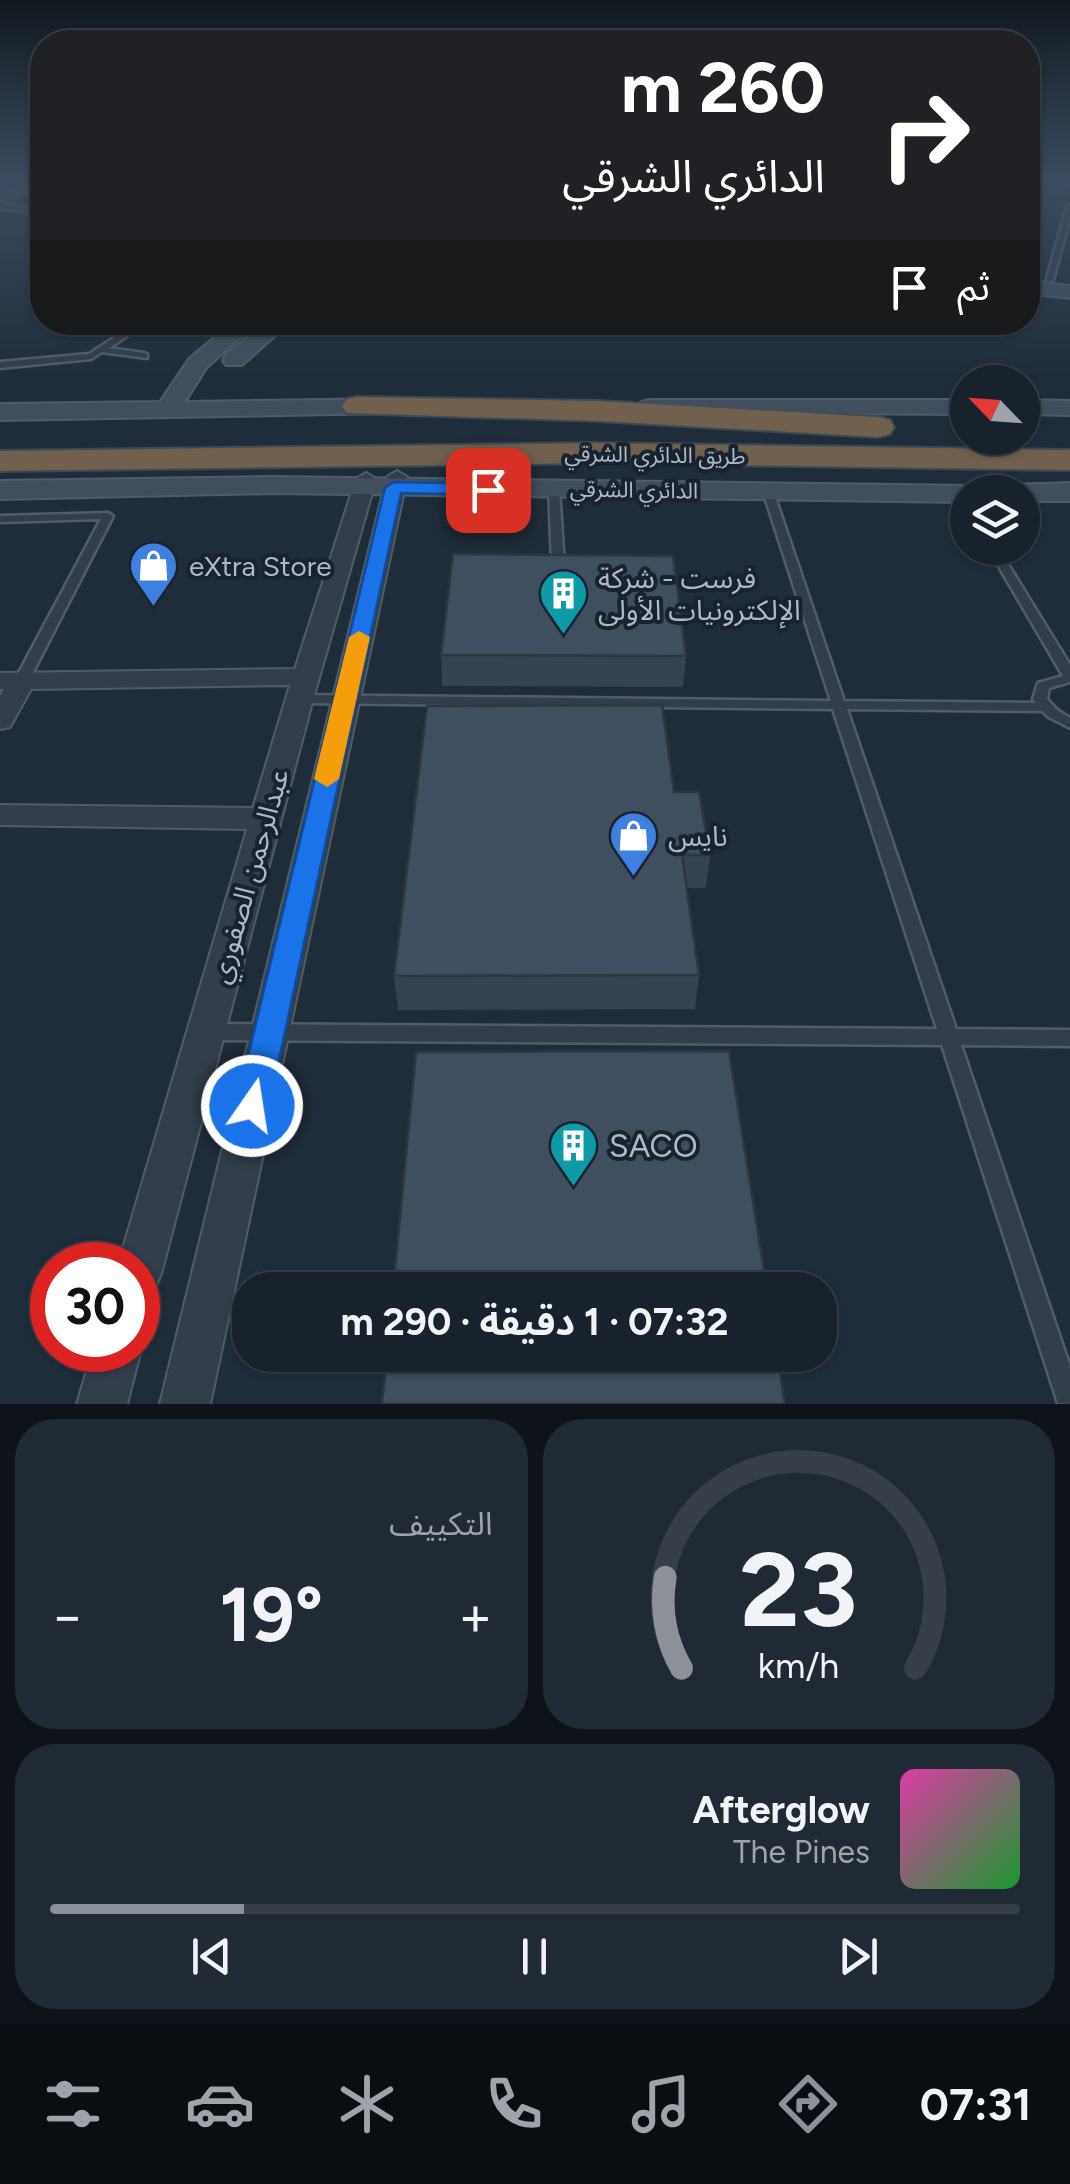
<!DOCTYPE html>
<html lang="ar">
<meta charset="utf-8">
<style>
:root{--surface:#17222c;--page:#202a34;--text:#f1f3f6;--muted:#9ea4a9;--line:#363f48;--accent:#8c9099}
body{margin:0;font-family:Figtree,"Noto Sans Arabic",sans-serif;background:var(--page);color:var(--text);direction:rtl;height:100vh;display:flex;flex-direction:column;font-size:38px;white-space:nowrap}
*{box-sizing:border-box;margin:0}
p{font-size:32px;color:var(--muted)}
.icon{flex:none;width:55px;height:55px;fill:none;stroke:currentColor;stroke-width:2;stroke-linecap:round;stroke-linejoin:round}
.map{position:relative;height:1404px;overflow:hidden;direction:ltr}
.sheet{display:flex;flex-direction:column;gap:15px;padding:15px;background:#0d1318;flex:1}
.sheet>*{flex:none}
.banner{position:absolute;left:30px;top:30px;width:1010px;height:305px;border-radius:40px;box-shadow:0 2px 8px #0004,0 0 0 2px var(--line);direction:rtl;background:#202124;color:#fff;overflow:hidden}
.needle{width:65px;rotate:295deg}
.tools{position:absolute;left:950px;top:365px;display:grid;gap:20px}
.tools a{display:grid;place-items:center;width:90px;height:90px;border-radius:50%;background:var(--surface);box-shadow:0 2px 8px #0004,0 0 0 2px var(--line);font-size:50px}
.speed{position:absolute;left:30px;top:1242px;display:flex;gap:20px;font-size:50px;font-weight:700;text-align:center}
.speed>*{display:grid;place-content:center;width:130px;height:130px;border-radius:50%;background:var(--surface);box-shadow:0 2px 8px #0004,0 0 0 2px var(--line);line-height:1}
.speed .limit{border:15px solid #d22;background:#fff;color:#111}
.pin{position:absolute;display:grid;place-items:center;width:85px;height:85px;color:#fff;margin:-42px;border-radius:20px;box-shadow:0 5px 15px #0006}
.me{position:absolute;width:110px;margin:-55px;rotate:13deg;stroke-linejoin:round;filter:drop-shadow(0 0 8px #0008)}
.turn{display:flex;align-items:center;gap:35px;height:210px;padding:0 50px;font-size:45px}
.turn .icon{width:130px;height:130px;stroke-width:2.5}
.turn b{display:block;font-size:70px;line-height:85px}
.then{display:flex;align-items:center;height:95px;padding:0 50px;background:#0003;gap:20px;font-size:38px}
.big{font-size:75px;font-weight:700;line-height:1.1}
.sheet .widget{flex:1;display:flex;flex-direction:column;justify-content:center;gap:15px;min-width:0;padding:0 35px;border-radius:40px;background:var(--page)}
.sheet .dial{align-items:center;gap:0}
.dial svg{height:260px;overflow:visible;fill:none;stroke:var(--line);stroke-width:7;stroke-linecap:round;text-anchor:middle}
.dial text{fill:var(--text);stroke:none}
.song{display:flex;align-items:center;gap:30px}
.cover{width:120px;height:120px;border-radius:15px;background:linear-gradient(135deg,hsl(320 70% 55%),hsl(130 70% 35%))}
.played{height:10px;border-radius:5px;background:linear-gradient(90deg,var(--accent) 20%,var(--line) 20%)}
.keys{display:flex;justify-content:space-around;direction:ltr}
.heat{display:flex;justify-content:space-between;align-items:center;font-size:55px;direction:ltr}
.sheet .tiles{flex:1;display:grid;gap:15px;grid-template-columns:1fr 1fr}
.widget:last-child{grid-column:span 2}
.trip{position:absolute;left:232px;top:1272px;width:605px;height:100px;border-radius:40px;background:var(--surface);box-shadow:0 2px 8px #0004,0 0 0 2px var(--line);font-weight:700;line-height:100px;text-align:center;direction:rtl}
.dock{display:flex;height:160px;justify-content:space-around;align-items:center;background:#090e12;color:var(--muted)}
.dock .icon{width:70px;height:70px}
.dock .active{color:var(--accent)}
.dock b{font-size:45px;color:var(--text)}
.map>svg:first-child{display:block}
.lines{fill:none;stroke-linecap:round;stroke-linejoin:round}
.lane-casing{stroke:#505c68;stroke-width:5}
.street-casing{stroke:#505c68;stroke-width:4}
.secondary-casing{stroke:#505c68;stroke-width:4}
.highway-casing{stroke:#3d4955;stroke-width:4}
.lane{fill:#323e4a;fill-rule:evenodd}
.street{fill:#323e4a;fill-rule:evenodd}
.secondary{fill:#404e5e;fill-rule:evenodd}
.highway{fill:#71604e;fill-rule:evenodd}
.wall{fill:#364452}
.building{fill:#3f4f5f;stroke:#2c3742;stroke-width:2.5}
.route{fill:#1a73e8;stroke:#114b97;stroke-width:2.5}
.slow{fill:#f59e0b}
.labels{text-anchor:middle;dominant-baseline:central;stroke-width:8;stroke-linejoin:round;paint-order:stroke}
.far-street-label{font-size:22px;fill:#adb9c7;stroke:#18232f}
.poi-label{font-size:28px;fill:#adb9c7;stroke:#18232f;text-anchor:start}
.street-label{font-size:28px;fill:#adb9c7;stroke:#18232f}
.near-poi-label{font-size:32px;fill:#adb9c7;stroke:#18232f;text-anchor:start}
</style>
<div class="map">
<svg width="1070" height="1404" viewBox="0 0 1070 1404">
<rect width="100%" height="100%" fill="#1f2d3a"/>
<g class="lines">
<defs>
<g id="lane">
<path d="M42,183V187L0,199V195Z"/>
<path d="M0,204L42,210V214L0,208Z"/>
<path d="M1070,204V217L1053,280L1046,282L1067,206Z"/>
<path d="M138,322H148L109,348L144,353L147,354V358L102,352L91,359L0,368V362L89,354Z"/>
<path d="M554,486L559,489L564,564L558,567L552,564L549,489Z"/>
<path d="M768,488L773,491L844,701L1036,703L1033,699L1038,683L1063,676L988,548H998L1070,665V682L1049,688L1047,699L1057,710L1070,718V728L1047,716L1043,711L847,709L956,1029L1070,1030V1046L961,1045L1070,1367V1404L1058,1403L942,1045L206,1040L199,1037L197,1032L199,1027L206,1024L937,1029L833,709L299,703L292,699L299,695L831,701L763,491Z"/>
<path d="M108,513L113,516L29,680L27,683H17L15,680L101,519L0,522V516Z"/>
</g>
<g id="street">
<path d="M397,471L407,477L210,1404H160L387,477Z"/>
<path d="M366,473L376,479L313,699L161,1274L154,1290L138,1296V1265H118L247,829L0,825V805L253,808L290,685L31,689L10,727L0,729V696L4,689H0V673L295,669L356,479Z"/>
<path d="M138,1342L141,1350L127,1404H77L93,1350H138Z"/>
</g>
<g id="secondary">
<path d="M1028,281L1070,286V298L1028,293Z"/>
<path d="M233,322H257L206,368L185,402L390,399L402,406L390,413L0,420V404L160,402L189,359Z"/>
<path d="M266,322H290L242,365H226L223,360L226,355Z"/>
<path d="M650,400H968V414L641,412L638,407L641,402Z"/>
<path d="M1022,400L1070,401V415L1022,414Z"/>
<path d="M271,477L974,486L1070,483V501H1022V492H968V502L271,493L0,499V481Z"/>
</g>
<g id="highway">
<path d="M358,397L599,401L878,417L890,420L894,427L890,434L878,437L599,421L347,413L342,406L347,399Z"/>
<path d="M594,443L1070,450V470L594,463L0,471V451Z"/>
</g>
</defs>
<use href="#lane" class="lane-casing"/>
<use href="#street" class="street-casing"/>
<use href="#secondary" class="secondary-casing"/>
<use href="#highway" class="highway-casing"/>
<use href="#lane" class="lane"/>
<use href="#street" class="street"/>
<use href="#secondary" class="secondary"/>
<use href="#highway" class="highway"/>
</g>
<g class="wall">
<path d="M441,655L686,656L683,687L442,686Z"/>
<path d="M674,792L710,855L706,888H687L699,975L695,1009L398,1010L394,976Z"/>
</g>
<g class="building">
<path d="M453,554L673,556L686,656L441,655Z"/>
<path d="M662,705L674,792H699L710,855H682L699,975L394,976L427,706Z"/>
<path d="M729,1051L767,1290H393L416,1052Z"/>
<path d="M387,1355H777L785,1404H382Z"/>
</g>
<linearGradient id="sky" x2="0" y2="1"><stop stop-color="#111920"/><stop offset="0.48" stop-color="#3c4c60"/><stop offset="1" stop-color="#3c4c60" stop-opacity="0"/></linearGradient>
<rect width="1070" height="376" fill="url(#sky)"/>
<path class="route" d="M394,482L488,484L497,490L488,495L401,493L269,1106L264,1117L252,1121L241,1117L236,1106L385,488Z"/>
<path class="slow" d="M359,631L370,637L339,779L327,787L314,779L349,637Z"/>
<defs>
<symbol id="shop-pin" viewBox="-11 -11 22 30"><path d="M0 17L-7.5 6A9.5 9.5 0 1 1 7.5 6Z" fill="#3f7fe0" stroke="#18232f"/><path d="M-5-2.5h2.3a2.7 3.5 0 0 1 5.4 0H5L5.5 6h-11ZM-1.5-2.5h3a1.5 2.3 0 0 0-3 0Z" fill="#fff"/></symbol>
<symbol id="building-pin" viewBox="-11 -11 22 30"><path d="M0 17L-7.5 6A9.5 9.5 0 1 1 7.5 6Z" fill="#0f9aa8" stroke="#18232f"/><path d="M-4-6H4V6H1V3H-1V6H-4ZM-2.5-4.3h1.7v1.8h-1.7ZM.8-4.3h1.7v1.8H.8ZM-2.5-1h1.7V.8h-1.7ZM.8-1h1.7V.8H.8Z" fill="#fff"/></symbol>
</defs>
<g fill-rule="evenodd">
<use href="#shop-pin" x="126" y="538" width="55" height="75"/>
<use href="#building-pin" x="536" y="566" width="55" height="75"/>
<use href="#shop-pin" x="606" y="808" width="55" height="75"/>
<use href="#building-pin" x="546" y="1118" width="55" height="75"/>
</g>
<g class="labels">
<g class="far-street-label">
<text transform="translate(655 455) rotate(1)">طريق الدائري الشرقي</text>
<text transform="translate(634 490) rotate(1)">الدائري الشرقي</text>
</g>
<g class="poi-label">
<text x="189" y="566">eXtra Store</text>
<text x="598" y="578">فرست - شركة<tspan x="598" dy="32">الإلكترونيات الأولى</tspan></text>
<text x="668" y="836">نايس</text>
</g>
<g class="street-label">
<text transform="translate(249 876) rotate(-74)">عبدالرحمن الصفوري</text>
</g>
<g class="near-poi-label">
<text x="609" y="1146">SACO</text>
</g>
</g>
</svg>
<div class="tools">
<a><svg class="needle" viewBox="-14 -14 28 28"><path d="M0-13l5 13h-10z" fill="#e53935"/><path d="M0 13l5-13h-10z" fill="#9ea4a9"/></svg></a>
<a><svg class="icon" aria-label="layers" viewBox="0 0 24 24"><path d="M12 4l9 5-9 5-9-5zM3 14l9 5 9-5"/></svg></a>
</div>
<div class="speed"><div class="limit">30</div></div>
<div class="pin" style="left:488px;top:490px;background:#d93025"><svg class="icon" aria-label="arrive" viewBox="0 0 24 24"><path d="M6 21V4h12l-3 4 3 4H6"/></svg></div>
<svg class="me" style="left:252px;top:1106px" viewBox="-20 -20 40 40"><circle r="17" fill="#1a73e8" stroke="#fff" stroke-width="3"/><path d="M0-11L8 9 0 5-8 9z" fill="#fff"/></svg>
<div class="trip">07:32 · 1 دقيقة · 290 m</div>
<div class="banner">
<div class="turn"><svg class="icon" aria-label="right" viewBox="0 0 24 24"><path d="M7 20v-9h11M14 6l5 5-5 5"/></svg><div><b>260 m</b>الدائري الشرقي</div></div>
<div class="then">ثم<svg class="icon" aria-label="arrive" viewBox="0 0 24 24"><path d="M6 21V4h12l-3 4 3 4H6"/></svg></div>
</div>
</div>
<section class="sheet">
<div class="tiles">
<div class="widget dial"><svg viewBox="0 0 100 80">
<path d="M14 69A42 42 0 1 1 86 69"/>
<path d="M14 69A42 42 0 0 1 9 41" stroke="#8c9099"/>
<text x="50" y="56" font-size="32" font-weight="700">23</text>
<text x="50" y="72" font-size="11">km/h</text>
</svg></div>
<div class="widget"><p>التكييف</p>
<div class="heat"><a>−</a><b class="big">19°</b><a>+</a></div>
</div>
<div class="widget">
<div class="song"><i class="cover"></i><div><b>Afterglow</b><p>The Pines</p></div></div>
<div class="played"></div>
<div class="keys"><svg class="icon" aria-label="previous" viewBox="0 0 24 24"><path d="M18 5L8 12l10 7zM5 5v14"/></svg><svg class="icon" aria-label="pause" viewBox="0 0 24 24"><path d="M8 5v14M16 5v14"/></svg><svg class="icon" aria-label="next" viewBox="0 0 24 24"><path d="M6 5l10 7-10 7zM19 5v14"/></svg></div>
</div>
</div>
</section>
<nav class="dock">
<b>07:31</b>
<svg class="icon active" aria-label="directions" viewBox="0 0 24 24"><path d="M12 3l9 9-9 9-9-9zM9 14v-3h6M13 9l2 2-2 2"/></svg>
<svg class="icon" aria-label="music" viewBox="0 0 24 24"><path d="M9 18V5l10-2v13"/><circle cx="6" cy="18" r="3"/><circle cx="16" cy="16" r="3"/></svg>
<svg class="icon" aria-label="phone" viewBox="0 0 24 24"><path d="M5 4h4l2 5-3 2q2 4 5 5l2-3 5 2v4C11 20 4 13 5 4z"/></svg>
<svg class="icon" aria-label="climate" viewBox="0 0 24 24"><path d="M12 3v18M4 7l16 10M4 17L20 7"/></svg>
<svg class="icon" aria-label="car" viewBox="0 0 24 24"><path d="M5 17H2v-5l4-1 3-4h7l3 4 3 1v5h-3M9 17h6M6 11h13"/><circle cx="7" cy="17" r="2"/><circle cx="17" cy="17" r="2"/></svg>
<svg class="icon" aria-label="filters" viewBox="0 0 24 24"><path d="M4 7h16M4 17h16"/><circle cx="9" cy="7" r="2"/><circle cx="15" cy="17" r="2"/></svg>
</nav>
